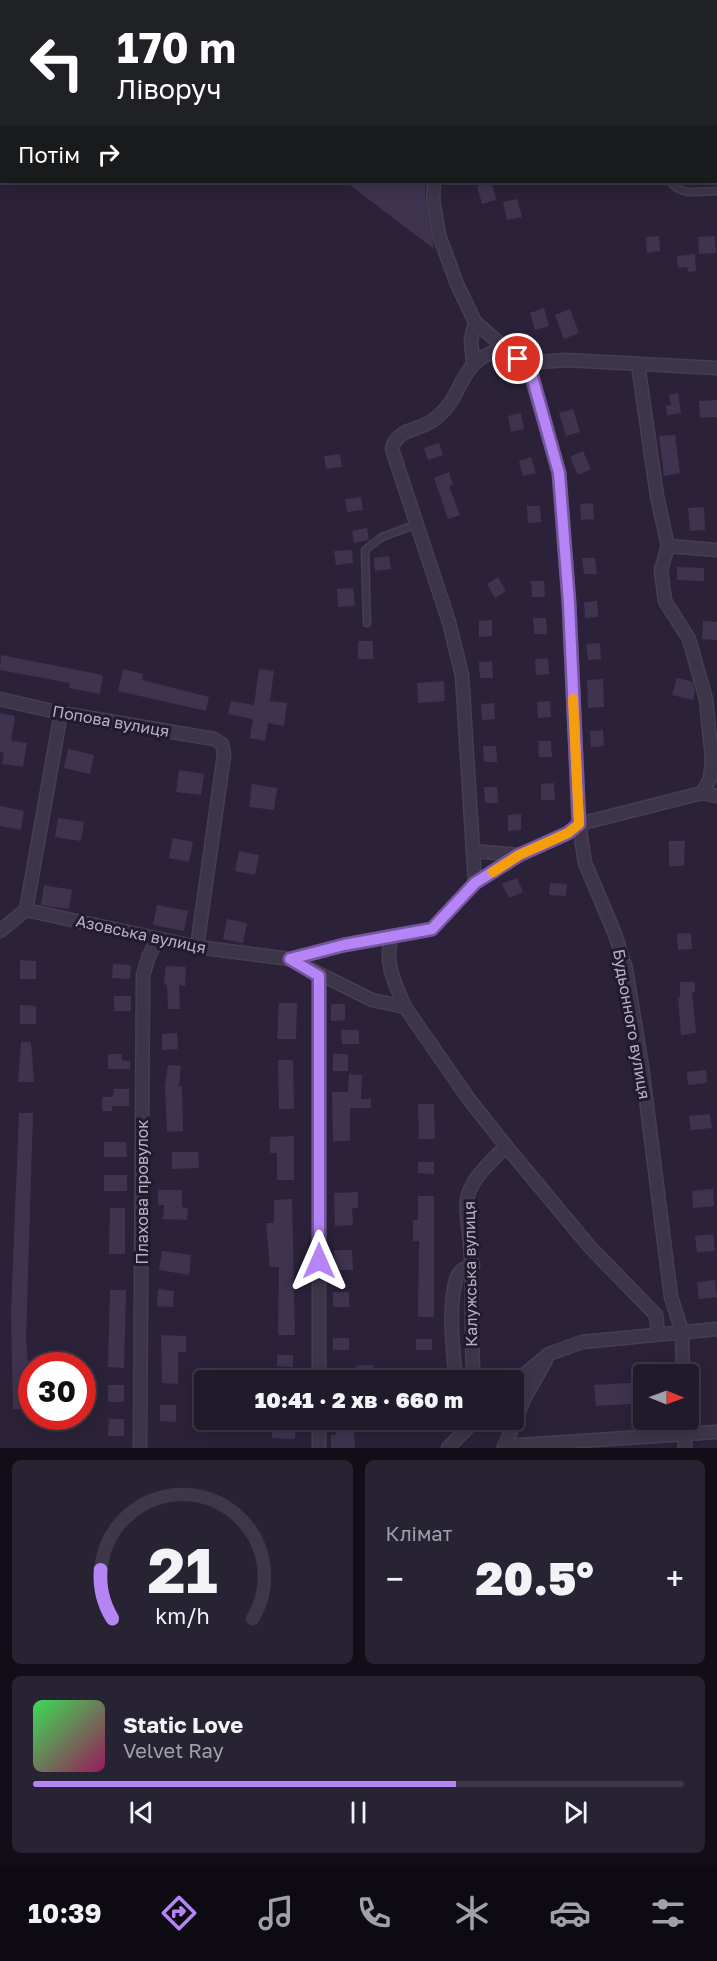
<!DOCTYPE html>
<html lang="uk">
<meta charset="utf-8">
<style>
:root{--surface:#201a2b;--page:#282333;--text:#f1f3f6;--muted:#a2a1a9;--line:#3d3847;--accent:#b585f6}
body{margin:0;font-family:"Golos Text",sans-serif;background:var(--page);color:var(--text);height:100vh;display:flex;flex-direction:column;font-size:22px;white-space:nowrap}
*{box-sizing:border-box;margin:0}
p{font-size:20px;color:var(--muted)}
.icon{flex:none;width:33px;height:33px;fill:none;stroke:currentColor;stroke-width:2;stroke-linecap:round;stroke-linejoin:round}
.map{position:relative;height:1448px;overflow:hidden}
.details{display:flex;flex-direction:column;gap:12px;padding:12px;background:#120e18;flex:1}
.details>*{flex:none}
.banner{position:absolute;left:0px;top:0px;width:717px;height:183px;box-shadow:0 3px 15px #0003,0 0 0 2px var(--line);background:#202124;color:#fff;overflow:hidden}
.needle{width:39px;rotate:91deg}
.controls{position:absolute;left:633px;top:1364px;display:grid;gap:12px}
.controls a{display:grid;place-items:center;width:66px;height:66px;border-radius:6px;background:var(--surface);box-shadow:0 3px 15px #0003,0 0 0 2px var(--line);font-size:30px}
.speed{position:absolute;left:18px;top:1352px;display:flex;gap:12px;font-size:30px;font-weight:700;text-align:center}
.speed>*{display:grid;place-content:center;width:78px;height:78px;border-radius:50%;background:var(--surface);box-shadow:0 3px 15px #0003,0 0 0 2px var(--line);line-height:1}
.speed .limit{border:9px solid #d22;background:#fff;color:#111}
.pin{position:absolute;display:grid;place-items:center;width:51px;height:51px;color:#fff;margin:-26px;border:3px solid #fff;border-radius:50%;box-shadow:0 2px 6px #0007}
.me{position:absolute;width:66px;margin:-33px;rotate:0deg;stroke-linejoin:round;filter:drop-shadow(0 0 4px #0008)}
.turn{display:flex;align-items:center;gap:21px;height:126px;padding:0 18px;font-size:27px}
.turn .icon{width:78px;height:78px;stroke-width:2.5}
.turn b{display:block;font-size:42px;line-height:51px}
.then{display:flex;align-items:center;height:57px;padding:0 18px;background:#0003;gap:12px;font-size:22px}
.big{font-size:45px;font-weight:800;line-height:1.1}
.details .widget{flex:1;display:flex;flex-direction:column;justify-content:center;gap:9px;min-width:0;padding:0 21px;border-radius:9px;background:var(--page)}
.details .dial{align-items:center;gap:0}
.dial svg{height:156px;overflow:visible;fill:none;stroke:var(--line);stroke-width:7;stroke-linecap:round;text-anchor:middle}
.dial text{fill:var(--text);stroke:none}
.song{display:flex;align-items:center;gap:18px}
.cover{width:72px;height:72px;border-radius:9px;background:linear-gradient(135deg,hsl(130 70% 55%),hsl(330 70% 35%))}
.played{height:6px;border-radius:3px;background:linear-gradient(90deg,var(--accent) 65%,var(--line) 65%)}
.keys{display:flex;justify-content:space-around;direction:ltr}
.heat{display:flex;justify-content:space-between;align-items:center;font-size:33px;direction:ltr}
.details .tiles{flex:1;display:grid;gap:12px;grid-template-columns:1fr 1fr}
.widget:last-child{grid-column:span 2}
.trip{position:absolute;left:194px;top:1370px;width:330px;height:60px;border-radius:6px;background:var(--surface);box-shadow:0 3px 15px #0003,0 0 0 2px var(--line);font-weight:800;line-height:60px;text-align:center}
.tabs{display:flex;height:96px;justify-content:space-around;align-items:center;background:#0d0a11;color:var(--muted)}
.tabs .icon{width:42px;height:42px}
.tabs .current{color:var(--accent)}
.tabs b{font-size:27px;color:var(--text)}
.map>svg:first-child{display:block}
.water{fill:#231536}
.building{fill:#3f3450}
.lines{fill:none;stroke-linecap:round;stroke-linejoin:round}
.service-casing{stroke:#463e53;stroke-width:9}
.minor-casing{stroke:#463e53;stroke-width:15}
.service{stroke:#3d3549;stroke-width:6}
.minor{stroke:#3d3549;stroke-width:12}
.route-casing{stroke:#7656a0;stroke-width:15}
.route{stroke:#b585f6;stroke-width:10}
.slow{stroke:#f59e0b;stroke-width:10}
.labels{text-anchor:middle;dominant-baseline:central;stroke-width:6;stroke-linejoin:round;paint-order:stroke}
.street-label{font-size:16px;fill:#b9b0c6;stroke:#221b2e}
</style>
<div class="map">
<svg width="717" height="1448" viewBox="0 0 717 1448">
<rect width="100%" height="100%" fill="#2b2239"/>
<path class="water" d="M0,0H295L2,2L0,89Z"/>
<g class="building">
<path d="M346,182H425V201L434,249Z"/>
<path d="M492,183L496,200L482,204L477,186Z"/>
<path d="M517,199L522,217L507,220L503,202Z"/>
<path d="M659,236L660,251L647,253L646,237Z"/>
<path d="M715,236L716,253L699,254L698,237Z"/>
<path d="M695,254L696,271L688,272L687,267L678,268L677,256Z"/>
<path d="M544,308L549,326L535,330L530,313Z"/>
<path d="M570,309L579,333L564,339L555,315Z"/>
<path d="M678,393L681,413L667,415L666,406L671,405L669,395Z"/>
<path d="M717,400V417L700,418L699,401Z"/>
<path d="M573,409L580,432L566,436L559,413Z"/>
<path d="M521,413L524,429L511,432L508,416Z"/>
<path d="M675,435L680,473L664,476L659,436Z"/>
<path d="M439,443L443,455L428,460L424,448Z"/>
<path d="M583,451L591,469L578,475L570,457Z"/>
<path d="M340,454L342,467L326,469L324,456Z"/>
<path d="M531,457L536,473L523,476L519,461Z"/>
<path d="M449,472L453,485L449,486L460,515L448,519L434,478Z"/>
<path d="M361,497L363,510L347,512L345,499Z"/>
<path d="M593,503L594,519L581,520L580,504Z"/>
<path d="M527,506H540L541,522L528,523Z"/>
<path d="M704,507L705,530L690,531L688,508Z"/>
<path d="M367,528L369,540L354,543L352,531Z"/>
<path d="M352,550L353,563L336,565L334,551Z"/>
<path d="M389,556L391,569L375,571L374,558Z"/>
<path d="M582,558H595L597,574H584Z"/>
<path d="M677,567L704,568V581L677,580Z"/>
<path d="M498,577L506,591L495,598L487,584Z"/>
<path d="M531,581H544L545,597H532Z"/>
<path d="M353,588L355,606L338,607L337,589Z"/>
<path d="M597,601L598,617L585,618L584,602Z"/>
<path d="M533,618H546L547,634H534Z"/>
<path d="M492,620V636L479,637V621Z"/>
<path d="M703,621L717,622V640L702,639Z"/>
<rect x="358" y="641" width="15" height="18"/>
<path d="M600,643L601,659L588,660L586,644Z"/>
<path d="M1,655L103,675L100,694L69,688L70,683L0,670Z"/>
<path d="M548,658L549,674L536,675L535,659Z"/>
<path d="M492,661L493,678H480L479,662Z"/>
<path d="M123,669L143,674L142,680L209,697L206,711L118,691Z"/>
<path d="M259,669L274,671L270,701L287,703L284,726L268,723L265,741L250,738L253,719L228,714L231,701L254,705Z"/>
<path d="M677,678L693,682L695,692L693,700L672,695Z"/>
<path d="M603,679L604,707L588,708L587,680Z"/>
<path d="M444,681L445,701L418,703L417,683Z"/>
<path d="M550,701L551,717L538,718L537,702Z"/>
<path d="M494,703L495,719L482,720L481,704Z"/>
<path d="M0,713L15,716L11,741L27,743L23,767L2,764L4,753L0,752Z"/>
<path d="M603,730L604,746L591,747L590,731Z"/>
<path d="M538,741H551L552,757H539Z"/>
<path d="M483,746H496L497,762H484Z"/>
<path d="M68,749L94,755L90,774L64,768Z"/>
<path d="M179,770L204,774L201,795L176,792Z"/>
<path d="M554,783L555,800H541V784Z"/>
<path d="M252,784L277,788L274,810L249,807Z"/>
<path d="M484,787H497L498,803H485Z"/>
<path d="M0,806L24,811L21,830L0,826Z"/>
<path d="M521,814V830L508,831V815Z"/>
<path d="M58,818L84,822L81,841L55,837Z"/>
<path d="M173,838L193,842L189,862L169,858Z"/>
<path d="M669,841H685L684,866H669Z"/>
<path d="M239,851L259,855L255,875L235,871Z"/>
<path d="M517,878L523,892L509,898L502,884Z"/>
<path d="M550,883L567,884L566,896L549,895Z"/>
<path d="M44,885L72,890L69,909L41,905Z"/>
<path d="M157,905L188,911L184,931L153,925Z"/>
<path d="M227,919L247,923L243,943L223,939Z"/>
<path d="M691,933L692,949L678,950L677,934Z"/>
<path d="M20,960L36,961V979H20Z"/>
<path d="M113,964L131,965L130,979L112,978Z"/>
<path d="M166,966L186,967L185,986L179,985L180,1009H168L167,985L164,984Z"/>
<path d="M680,982H695V992H692L696,1033L681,1035L678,997H680Z"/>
<rect x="114" y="996" width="17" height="15"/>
<path d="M279,1003H297L296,1039H277Z"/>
<path d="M331,1004H345V1020L331,1021Z"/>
<path d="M20,1005L36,1006V1024H20Z"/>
<path d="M341,1030H359V1044H342Z"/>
<path d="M177,1033L178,1049L162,1050V1034Z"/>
<path d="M21,1042H31L34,1082H18Z"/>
<path d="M108,1054H122V1060L130,1061V1069H108Z"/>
<rect x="333" y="1054" width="15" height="17"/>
<path d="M278,1060H293L294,1109H279Z"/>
<path d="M168,1065L181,1066L179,1086H182L183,1131L167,1132L165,1087Z"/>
<path d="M706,1070L707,1083L688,1085L687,1072Z"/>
<path d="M349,1074L362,1075L361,1099H371V1108H350V1141H333L332,1092H348Z"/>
<path d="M114,1089H129V1106H112V1111H102V1097H113Z"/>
<path d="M418,1104H434L435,1139H419Z"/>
<path d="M19,1113H33L26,1339L32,1409H13L11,1312Z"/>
<path d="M710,1114L712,1128L691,1130L689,1116Z"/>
<path d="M294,1136V1180H277V1153H270V1137Z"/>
<path d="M104,1142H126L127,1157H104Z"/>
<path d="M172,1152H198L199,1168L172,1169Z"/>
<path d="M418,1162H434V1174L418,1173Z"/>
<rect x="104" y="1175" width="23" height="16"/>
<path d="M713,1189L714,1206L693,1208L692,1191Z"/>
<path d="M158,1190H182V1207L188,1208L187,1220L163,1219L164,1205H158Z"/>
<path d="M358,1192V1208H352L353,1225L335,1226L334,1193Z"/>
<path d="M418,1196H434V1317H418L419,1241H413V1220H418Z"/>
<path d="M292,1199L295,1335H278L279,1267H270L266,1223H274V1200Z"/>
<path d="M110,1208H125V1254H109Z"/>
<path d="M713,1234L715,1251L697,1252L695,1236Z"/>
<path d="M334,1250H352L353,1270H334Z"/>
<path d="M162,1251L191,1255L189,1275L159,1270Z"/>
<path d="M715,1280L717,1297L699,1299L697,1282Z"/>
<path d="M158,1289L174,1291L173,1307L157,1306Z"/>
<path d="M110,1290H126L124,1368L108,1367Z"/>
<rect x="333" y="1292" width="16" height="15"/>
<path d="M161,1335L186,1336V1352H178V1384L162,1383Z"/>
<rect x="333" y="1338" width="16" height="12"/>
<rect x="416" y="1339" width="16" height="11"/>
<path d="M277,1355H293V1367L277,1366Z"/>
<path d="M373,1365V1380H356V1366Z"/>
<path d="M644,1382V1403L596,1406L594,1385Z"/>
<rect x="108" y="1385" width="16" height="17"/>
<path d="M160,1405H176V1422L160,1421Z"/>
<path d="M109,1419H124V1436H108Z"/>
<path d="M336,1419H353L355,1448H331V1435H336Z"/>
<path d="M272,1422L296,1423L295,1439L272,1438Z"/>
</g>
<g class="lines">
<defs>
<g id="service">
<path d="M716,147H717"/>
<path d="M671,182C681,197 700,191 717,191"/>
<path d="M367,623L365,550L382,537L417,524"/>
</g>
<g id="minor">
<path d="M434,182L433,200L439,235L457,284L475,322L529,369L559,473L569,603L579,824L585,863L615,934L626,969L642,1067L671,1297L682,1331L683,1374"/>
<path d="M473,364L471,340L475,322"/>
<path d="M638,364L657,496L668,546L661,570L665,601L689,639L706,699L712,759L710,779L702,793"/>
<path d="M529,369L540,362L566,360L717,368"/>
<path d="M668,546L717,550"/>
<path d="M0,699L61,713L214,739L222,744L224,755L197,947"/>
<path d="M473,851L519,855"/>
<path d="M475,883L462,675L449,622L392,449C397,427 422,431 436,418C469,391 454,360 507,348"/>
<path d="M26,910L61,713"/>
<path d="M0,931L26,910L197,947L290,959L344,945L432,929L475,883L519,855L568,833L579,824L702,793L717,796"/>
<path d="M392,936C383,961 395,984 405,1007"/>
<path d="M290,959L372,1000L405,1007L468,1098L506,1146L590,1247L656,1315L658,1333"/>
<path d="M319,976V1380"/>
<path d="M456,1380C453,1352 448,1307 456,1280C458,1271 465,1268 473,1265"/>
<path d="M474,1380C469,1331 475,1282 469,1233C468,1221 464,1204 469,1192C475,1175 494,1159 506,1146"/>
<path d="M513,1384L549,1354L582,1342L717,1329"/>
<path d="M319,1419V1448"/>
<path d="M684,1419L685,1448"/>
<path d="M504,1446L717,1432"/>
<path d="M140,1448L143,975L149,956L158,939"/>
<path d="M448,1448L476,1419"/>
<path d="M504,1448L524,1399L546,1360"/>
</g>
</defs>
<use href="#service" class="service-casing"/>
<use href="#minor" class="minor-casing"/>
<use href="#service" class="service"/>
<use href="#minor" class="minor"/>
</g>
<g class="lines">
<defs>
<path id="route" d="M319,1261V976L290,959L344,945L432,929L475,883L519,855L568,833L579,824L569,603L559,473L530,369L518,359"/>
</defs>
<use href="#route" class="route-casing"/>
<use href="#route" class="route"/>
<path class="slow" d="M493,872L519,855L568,833L579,824L573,699"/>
</g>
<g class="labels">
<g class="street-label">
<text transform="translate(111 721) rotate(10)">Попова вулиця</text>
<text transform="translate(141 934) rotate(12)">Азовська вулиця</text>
<text transform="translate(632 1024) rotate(80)">Будьонного вулиця</text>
<text transform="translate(142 1192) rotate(-90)">Плахова провулок</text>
<text transform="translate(470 1274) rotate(-91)">Калужська вулиця</text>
</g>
</g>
</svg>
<div class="controls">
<a><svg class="needle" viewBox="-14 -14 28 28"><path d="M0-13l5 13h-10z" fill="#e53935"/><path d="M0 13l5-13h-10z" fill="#a2a1a9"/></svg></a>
</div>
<div class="speed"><div class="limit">30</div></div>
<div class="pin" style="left:518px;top:359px;background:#d93025"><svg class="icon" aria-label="arrive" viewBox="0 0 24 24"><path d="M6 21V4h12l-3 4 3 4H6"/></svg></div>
<svg class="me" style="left:319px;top:1261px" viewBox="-20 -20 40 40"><path d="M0-17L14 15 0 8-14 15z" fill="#b585f6" stroke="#fff" stroke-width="4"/></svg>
<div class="trip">10:41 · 2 хв · 660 m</div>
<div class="banner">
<div class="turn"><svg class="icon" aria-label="left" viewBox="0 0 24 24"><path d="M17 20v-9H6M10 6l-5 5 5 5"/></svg><div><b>170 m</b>Ліворуч</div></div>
<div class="then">Потім<svg class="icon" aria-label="right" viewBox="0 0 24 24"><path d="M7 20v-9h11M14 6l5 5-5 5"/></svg></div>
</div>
</div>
<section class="details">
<div class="tiles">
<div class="widget dial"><svg viewBox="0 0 100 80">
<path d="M14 69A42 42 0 1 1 86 69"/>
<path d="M14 69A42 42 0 0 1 8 44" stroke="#b585f6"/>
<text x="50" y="56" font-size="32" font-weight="700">21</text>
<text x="50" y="72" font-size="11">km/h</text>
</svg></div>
<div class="widget"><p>Клімат</p>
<div class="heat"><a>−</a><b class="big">20.5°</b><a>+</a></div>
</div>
<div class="widget">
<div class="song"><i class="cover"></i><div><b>Static Love</b><p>Velvet Ray</p></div></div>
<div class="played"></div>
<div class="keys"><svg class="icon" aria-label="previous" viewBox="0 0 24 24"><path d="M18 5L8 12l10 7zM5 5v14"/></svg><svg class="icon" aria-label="pause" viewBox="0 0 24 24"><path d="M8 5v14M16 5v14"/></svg><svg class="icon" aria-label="next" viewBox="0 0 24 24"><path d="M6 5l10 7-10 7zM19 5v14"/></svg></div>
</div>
</div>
</section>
<nav class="tabs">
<b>10:39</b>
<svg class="icon current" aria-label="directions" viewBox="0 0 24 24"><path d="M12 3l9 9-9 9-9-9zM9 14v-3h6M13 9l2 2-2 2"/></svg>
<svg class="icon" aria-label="music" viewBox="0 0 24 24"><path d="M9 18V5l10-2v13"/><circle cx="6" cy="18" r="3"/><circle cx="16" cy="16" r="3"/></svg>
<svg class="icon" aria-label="phone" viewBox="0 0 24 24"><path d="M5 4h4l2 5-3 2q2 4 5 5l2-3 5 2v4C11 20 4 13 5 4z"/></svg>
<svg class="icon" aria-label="climate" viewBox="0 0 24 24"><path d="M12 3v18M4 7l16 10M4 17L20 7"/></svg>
<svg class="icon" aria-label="car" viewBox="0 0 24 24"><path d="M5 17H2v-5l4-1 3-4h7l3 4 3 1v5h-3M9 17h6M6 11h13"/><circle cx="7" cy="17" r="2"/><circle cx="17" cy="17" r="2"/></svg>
<svg class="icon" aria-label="filters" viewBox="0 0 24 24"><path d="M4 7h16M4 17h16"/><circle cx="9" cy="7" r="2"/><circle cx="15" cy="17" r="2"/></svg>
</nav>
